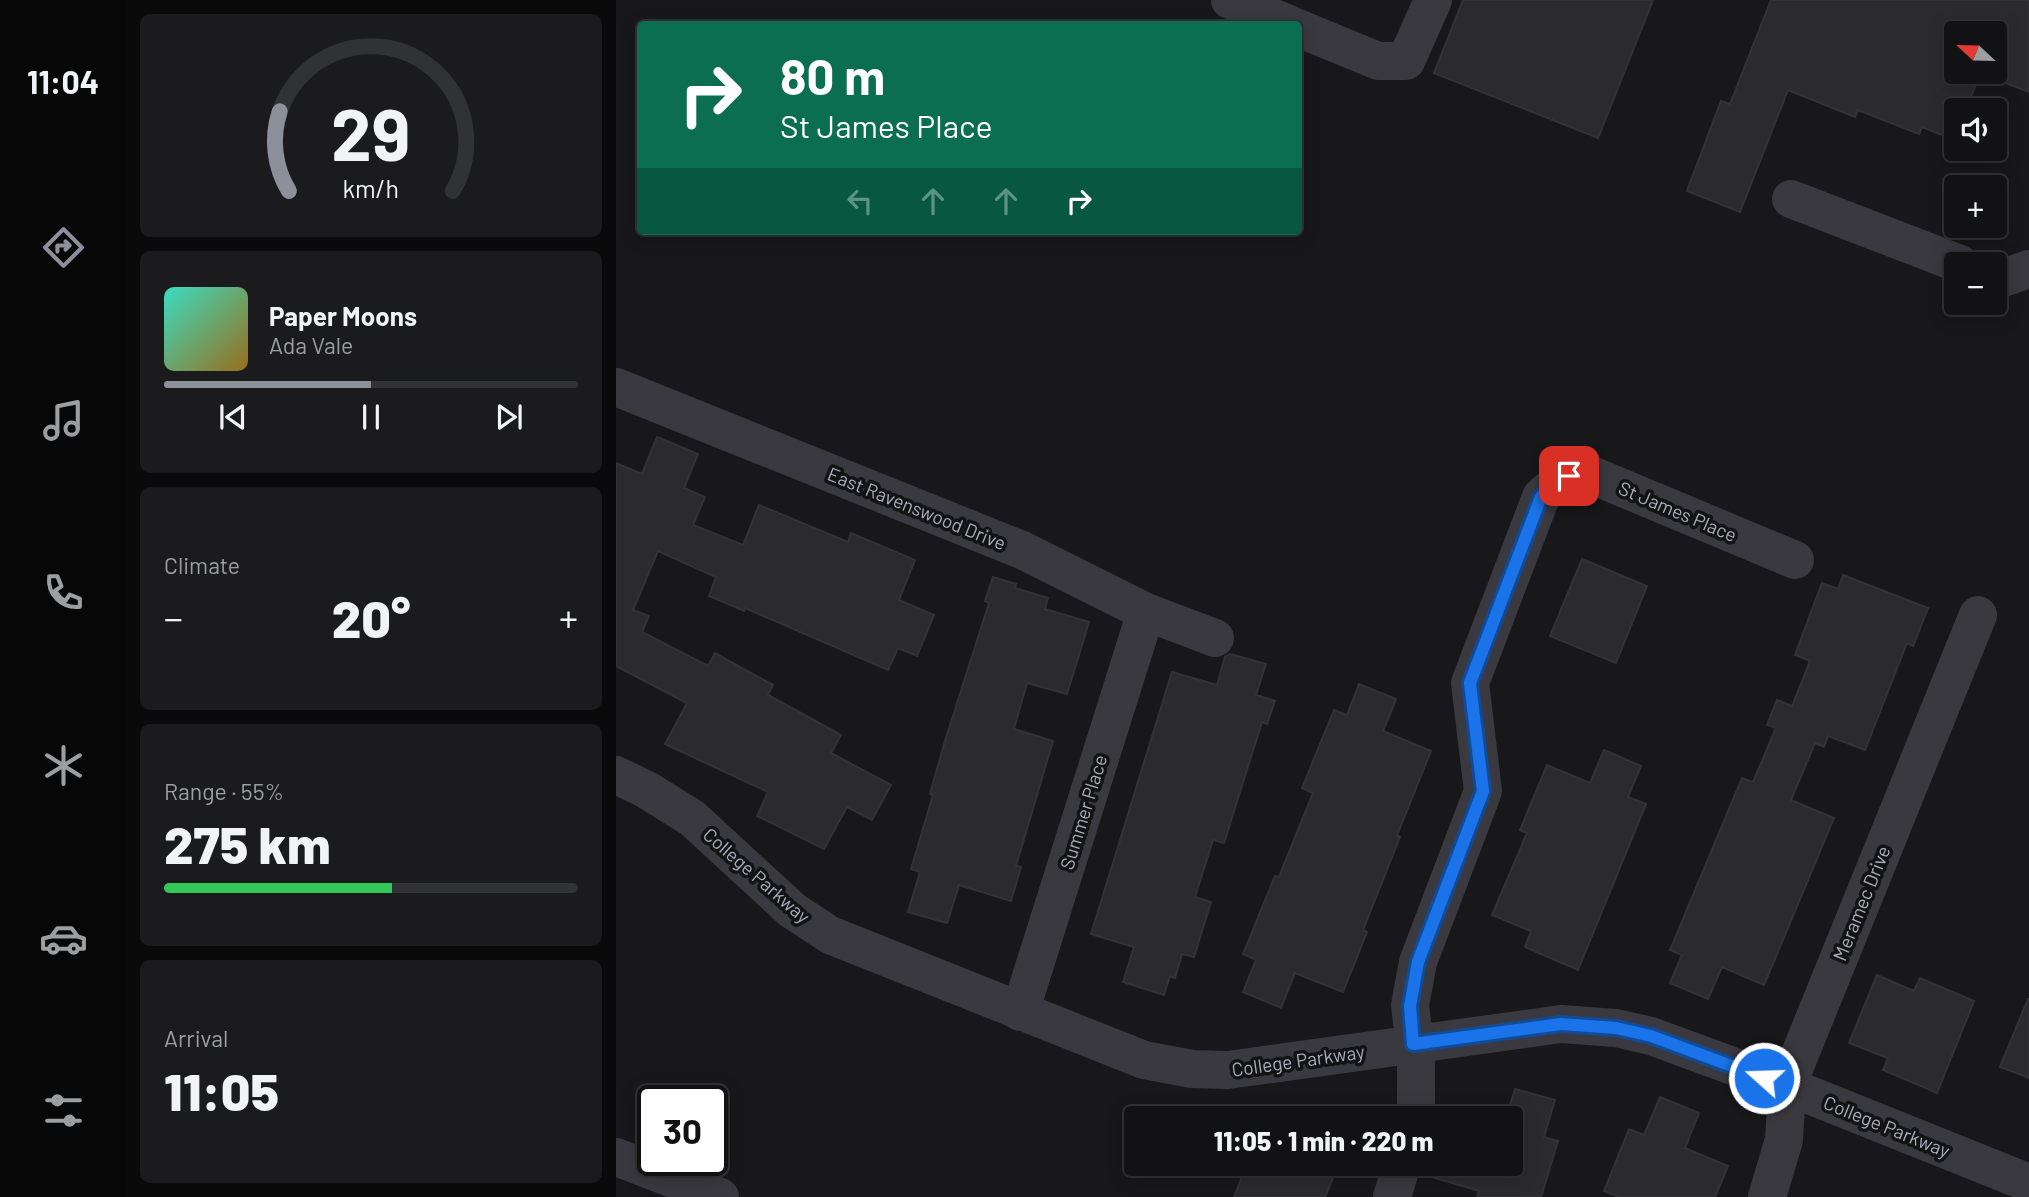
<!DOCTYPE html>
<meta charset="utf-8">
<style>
:root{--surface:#121214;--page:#1b1b1d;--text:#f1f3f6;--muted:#9c9ea0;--line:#313234;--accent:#8c9099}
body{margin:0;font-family:Barlow,sans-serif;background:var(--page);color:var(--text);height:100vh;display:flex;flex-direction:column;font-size:26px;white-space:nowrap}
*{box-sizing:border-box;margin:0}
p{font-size:23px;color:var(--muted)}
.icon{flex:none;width:38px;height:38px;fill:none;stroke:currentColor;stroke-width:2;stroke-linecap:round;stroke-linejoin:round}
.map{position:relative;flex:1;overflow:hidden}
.drawer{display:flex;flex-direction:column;gap:14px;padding:14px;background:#0a0a0b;width:490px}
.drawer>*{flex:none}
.hud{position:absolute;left:21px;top:21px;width:665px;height:214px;border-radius:7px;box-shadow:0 4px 18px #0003,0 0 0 2px var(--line);background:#0b6e4f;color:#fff;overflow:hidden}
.needle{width:46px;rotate:292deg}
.controls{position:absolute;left:1328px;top:21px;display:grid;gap:14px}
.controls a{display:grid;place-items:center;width:63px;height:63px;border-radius:7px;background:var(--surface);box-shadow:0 4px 18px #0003,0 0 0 2px var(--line);font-size:35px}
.speed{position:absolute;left:21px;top:1085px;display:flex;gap:14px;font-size:35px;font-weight:700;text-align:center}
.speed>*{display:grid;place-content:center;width:91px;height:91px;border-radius:50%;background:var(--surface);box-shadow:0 4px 18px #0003,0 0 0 2px var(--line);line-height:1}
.speed .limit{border:4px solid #111;border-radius:10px;background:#fff;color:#111}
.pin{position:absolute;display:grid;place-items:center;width:60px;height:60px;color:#fff;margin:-30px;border-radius:14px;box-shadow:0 4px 10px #0006}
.me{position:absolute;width:77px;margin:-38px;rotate:290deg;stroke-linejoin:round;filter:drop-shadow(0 0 5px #0008)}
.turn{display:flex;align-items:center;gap:24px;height:147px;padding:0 28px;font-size:32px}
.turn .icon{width:91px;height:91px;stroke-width:2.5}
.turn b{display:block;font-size:49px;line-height:60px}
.lanes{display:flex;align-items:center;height:66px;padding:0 28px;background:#0003;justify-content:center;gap:35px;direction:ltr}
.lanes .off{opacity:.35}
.big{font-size:52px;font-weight:800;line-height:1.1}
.drawer .card{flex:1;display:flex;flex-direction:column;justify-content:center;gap:10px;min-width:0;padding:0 24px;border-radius:10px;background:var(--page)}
.drawer .dial{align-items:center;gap:0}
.dial svg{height:182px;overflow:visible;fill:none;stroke:var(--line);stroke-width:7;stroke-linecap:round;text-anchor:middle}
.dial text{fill:var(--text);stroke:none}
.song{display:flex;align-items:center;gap:21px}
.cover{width:84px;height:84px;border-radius:10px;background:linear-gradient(135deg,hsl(170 70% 55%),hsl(40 70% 35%))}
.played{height:7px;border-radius:4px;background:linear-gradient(90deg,var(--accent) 50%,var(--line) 50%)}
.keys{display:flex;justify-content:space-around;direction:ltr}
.heat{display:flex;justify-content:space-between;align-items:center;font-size:38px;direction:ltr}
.charge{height:10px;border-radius:5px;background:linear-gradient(90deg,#34c759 55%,var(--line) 0)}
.trip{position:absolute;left:508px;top:1106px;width:399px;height:70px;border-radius:7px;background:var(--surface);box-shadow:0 4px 18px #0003,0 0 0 2px var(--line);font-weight:800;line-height:70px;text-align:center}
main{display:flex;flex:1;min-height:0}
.tab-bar{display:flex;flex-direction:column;width:126px;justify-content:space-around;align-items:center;background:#070708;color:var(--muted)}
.tab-bar .icon{width:49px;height:49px}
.tab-bar .selected{color:var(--accent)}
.tab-bar b{font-size:32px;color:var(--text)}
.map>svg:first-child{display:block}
.building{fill:#2b2b2e;stroke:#333236;stroke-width:2;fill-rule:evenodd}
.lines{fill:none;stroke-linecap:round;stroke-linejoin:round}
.minor{stroke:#39393f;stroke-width:38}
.route-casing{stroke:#114b97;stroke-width:18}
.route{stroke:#1a73e8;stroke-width:12}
.labels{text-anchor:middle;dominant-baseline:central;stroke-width:7;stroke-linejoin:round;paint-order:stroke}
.street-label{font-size:19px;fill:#aaadba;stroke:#131315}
</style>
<main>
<nav class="tab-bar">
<b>11:04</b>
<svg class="icon selected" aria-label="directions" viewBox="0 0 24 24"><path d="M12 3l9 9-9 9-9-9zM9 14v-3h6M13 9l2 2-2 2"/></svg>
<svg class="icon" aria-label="music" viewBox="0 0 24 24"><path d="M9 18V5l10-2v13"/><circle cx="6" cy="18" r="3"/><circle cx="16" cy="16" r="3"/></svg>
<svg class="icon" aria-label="phone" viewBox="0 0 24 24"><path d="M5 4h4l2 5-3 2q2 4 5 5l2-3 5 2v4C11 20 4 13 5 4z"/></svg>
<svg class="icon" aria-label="climate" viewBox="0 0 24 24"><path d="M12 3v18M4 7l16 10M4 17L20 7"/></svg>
<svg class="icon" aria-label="car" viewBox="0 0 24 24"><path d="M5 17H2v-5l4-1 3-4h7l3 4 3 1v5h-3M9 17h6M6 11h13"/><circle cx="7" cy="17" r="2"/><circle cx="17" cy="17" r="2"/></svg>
<svg class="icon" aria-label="filters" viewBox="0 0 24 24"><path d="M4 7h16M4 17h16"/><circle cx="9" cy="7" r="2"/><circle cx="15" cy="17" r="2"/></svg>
</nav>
<section class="drawer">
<div class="card dial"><svg viewBox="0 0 100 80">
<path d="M14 69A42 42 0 1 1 86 69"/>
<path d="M14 69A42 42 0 0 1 10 34" stroke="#8c9099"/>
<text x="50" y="56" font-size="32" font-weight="700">29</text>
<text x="50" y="72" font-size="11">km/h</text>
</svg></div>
<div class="card">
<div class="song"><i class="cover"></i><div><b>Paper Moons</b><p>Ada Vale</p></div></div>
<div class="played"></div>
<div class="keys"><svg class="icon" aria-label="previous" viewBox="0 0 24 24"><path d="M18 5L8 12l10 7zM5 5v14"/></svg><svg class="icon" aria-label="pause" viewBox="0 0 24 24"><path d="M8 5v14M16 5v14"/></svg><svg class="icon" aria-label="next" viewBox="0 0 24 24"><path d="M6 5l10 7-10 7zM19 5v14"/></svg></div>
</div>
<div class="card"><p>Climate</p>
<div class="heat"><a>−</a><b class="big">20°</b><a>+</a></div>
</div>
<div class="card"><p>Range · 55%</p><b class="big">275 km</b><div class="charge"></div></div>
<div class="card"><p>Arrival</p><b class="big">11:05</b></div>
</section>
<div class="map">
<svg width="1413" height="1197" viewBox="0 0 1413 1197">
<rect width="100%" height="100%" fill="#18181a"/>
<g class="building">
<path d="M847,0H1037L982,138L818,73Z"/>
<path d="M1155,0H1413V92L1364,73L1350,110L1337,105L1326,135L1306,127L1303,134L1242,110L1239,117L1172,90L1124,212L1071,191L1105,101L1114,104ZM1340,33H1379V72H1340Z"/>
<path d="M41,437L82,454L68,488L89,497L77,525L127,545L143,505L232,542L235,533L299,560L283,600L318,615L301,656L282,648L272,670L129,608L128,611L93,596L100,577L42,551L17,610L33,616L26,632L92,666L99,653L157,685L152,695L225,735L215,753L275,785L256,820L231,807L208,849L141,816L152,792L49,744L71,703L0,666V463L26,474Z"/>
<path d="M966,559L1031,586L1000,663L934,636Z"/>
<path d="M1227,575L1312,608L1297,646L1291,643L1249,750L1212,736L1208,747L1199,743L1175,800L1218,818L1148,985L1106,967L1092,999L1054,983L1066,955L1054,950L1126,778L1137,782L1160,728L1151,725L1161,700L1176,706L1194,661L1179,655L1206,583L1222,589Z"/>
<path d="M377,577L400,584L399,588L432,598L429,609L473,622L451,694L411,683L398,729L437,741L400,866L405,867L395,901L343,885L331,923L292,912L304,872L295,869L317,795L314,794L329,741L373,603L369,601Z"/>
<path d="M614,654L650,664L640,695L659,701L651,724L646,722L608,843L597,840L579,897L595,902L578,957L566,954L559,978L554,976L548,995L507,982L518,947L475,934L556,672L601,685L609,657Z"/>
<path d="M743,684L780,699L767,731L815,751L781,835L784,837L747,930L751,932L727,992L679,973L665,1008L627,992L640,960L627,954L659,876L663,877L697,793L686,788L718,710L731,715Z"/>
<path d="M988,750L1025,766L1012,797L1030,804L962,970L909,947L915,931L876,915L911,833L904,830L931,765L974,783Z"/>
<path d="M1261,975L1298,991L1304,978L1358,1001L1321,1093L1267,1070L1272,1058L1233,1043Z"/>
<path d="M1412,999H1413V1078L1384,1067Z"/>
<path d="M899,1089L939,1100L928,1137L942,1141L925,1197H861L863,1191L806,1174L807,1164H894V1118H890Z"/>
<path d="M1044,1097L1083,1113L1069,1148L1112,1166L1099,1197H1003L988,1191L1013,1129L1028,1135Z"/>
<path d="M631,1164H723L709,1197H618Z"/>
</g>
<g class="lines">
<g class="minor">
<path d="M614,0L673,24"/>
<path d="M682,28L762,61H790L817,0"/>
<path d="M1175,199L1344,264"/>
<path d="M1379,277L1384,279L1413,269"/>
<path d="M0,387L406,550L530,612L599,638"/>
<path d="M0,775L31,790L76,818L176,910L214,935L528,1060L576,1069L612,1070L945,1024L1000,1028L1035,1036L1171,1086L1413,1183"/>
<path d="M404,1012L530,612"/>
<path d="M797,1118L800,1107V1055L794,1005L802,962L867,791L854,683L925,497C944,478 951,476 978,476L1179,560"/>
<path d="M0,1157L104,1197"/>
<path d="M776,1197L786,1164"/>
<path d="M1151,1197L1168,1140L1171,1086L1362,615"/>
</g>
</g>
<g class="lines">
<defs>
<path id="route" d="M953,476L938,484L925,497L854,683L867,791L802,962L794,1006L797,1044L945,1024L1000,1028L1035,1036L1148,1078"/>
</defs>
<use href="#route" class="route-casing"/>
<use href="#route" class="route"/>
</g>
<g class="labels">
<g class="street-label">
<text transform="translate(301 508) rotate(22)">East Ravenswood Drive</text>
<text transform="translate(1062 511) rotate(23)">St James Place</text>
<text transform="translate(467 812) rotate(-73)">Summer Place</text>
<text transform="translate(141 875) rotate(41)">College Parkway</text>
<text transform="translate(1245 903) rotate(-68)">Meramec Drive</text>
<text transform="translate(682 1060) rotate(-8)">College Parkway</text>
<text transform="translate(1271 1126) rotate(22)">College Parkway</text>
</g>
</g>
</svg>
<div class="controls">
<a><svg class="needle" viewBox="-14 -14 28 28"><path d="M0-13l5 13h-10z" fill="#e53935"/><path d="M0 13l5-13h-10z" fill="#9c9ea0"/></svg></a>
<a><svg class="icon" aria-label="sound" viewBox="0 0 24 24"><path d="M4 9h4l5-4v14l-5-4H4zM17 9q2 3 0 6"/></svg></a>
<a>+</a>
<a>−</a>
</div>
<div class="speed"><div class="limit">30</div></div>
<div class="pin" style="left:953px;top:476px;background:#d93025"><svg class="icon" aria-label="arrive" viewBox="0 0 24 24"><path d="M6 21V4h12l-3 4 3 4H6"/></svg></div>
<svg class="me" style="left:1148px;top:1078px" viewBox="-20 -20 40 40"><circle r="17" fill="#1a73e8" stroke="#fff" stroke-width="3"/><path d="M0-11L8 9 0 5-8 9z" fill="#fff"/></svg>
<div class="trip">11:05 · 1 min · 220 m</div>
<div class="hud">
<div class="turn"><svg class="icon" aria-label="right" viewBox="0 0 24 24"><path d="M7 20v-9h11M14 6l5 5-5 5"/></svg><div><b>80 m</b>St James Place</div></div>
<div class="lanes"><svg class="icon off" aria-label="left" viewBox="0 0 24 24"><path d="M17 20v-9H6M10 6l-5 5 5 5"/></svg><svg class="icon off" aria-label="ahead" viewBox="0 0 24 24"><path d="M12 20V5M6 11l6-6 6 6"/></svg><svg class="icon off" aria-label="ahead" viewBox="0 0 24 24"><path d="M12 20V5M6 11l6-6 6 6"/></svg><svg class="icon" aria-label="right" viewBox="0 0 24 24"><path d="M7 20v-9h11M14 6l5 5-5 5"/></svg></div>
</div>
</div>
</main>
